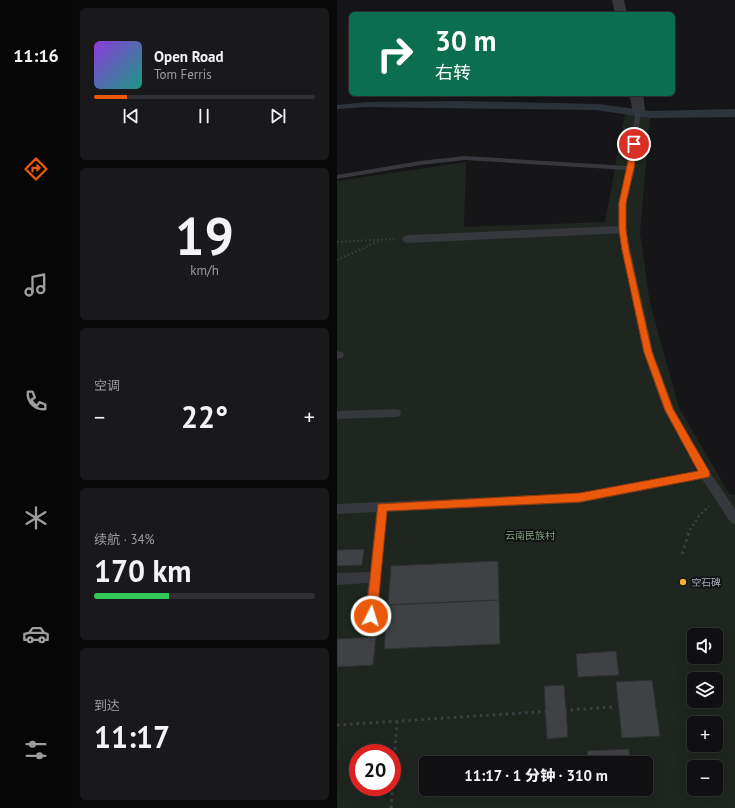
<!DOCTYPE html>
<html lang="zh">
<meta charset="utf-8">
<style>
:root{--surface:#101012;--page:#19191b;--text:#f1f3f6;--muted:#9c9d9f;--line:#303032;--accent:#ea580c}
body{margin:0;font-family:"PT Sans","Noto Sans SC",sans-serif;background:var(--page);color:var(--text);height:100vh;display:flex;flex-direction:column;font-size:15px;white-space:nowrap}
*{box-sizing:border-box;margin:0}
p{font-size:13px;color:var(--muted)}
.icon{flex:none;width:22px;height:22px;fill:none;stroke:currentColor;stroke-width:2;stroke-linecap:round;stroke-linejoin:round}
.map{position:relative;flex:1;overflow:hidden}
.sheet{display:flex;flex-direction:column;gap:8px;padding:8px;background:#09090a;width:265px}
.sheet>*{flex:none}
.banner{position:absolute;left:12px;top:12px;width:326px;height:84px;border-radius:6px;box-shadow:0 4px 16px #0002,0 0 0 1px var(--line);background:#0b6e4f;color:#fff;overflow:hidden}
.controls{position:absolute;left:350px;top:628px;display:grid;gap:8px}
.controls a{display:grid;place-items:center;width:36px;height:36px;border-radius:6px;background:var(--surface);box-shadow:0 4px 16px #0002,0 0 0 1px var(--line);font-size:20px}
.speed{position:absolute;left:12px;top:744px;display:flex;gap:8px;font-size:20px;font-weight:700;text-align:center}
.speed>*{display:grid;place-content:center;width:52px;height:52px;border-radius:50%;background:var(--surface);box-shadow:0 4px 16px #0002,0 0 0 1px var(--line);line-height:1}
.speed .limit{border:6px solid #d22;background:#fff;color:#111}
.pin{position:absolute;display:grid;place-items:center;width:34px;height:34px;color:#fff;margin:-17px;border:2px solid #fff;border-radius:50%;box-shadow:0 1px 4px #0007}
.me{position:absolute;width:44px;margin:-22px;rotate:5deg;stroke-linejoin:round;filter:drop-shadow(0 0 3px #0008)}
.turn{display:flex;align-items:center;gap:14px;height:84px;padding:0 20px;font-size:18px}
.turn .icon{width:52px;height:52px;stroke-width:2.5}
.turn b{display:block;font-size:28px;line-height:34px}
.big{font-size:30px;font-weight:800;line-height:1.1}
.sheet .tile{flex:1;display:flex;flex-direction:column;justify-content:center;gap:6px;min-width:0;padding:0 14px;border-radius:6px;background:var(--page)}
.sheet .dial{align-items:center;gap:0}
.dial b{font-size:52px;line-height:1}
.song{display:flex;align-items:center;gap:12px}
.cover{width:48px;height:48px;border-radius:6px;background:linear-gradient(135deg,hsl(270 70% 55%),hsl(170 70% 35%))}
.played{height:4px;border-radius:2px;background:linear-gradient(90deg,var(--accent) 15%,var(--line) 15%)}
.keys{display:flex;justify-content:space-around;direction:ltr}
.heat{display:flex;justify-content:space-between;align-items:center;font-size:22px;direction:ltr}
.charge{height:6px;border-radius:3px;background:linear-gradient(90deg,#34c759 34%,var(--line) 0)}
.trip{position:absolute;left:82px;top:756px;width:234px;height:40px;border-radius:6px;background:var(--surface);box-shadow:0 4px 16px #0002,0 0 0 1px var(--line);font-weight:800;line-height:40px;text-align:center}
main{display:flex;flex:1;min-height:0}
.tab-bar{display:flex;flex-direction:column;width:72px;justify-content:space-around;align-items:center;background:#060607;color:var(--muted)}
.tab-bar .icon{width:28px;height:28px}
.tab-bar .on{color:var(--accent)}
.tab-bar b{font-size:18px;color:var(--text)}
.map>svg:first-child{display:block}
.green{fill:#1e261f;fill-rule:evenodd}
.water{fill:#2c353c}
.building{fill:#404145;stroke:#303034}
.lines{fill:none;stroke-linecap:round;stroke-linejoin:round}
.path-far2{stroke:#3d3f44;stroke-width:2;stroke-dasharray:1.5 2.5;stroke-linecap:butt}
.path-far1{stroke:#3d3f44;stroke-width:2.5;stroke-dasharray:2 3;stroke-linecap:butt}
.path{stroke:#3d3f44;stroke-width:3;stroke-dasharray:2.5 4;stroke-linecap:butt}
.service{fill:#37383d;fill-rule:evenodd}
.pedestrian{fill:#37383d;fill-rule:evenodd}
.minor{fill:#37383d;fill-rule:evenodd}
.route{fill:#ea580c;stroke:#983908}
.poi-dot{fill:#f2b134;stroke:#111113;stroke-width:1.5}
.labels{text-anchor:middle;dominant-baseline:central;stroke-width:3.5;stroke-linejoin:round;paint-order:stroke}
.park-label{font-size:10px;fill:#7fa381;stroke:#111113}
.poi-label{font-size:10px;fill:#a8adb8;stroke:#111113;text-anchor:start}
</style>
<main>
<nav class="tab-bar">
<b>11:16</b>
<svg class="icon on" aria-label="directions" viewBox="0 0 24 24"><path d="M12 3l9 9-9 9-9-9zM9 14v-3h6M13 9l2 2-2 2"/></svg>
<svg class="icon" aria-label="music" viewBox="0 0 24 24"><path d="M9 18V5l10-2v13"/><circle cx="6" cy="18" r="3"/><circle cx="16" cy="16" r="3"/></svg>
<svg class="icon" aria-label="phone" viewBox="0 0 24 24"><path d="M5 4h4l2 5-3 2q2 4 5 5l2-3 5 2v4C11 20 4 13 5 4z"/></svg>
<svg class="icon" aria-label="climate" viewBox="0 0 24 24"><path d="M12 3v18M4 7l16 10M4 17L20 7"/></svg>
<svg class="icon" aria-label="car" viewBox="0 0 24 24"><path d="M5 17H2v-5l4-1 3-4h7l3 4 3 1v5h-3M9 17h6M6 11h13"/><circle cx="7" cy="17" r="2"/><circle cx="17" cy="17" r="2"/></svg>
<svg class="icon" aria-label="filters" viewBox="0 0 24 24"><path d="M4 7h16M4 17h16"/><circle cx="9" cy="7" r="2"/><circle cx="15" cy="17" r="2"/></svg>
</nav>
<section class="sheet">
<div class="tile">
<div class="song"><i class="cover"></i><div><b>Open Road</b><p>Tom Ferris</p></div></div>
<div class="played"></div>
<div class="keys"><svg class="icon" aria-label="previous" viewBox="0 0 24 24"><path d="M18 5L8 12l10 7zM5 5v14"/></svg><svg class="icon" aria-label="pause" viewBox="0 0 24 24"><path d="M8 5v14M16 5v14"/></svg><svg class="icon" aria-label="next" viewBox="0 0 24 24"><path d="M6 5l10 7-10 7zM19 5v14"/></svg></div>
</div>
<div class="tile dial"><b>19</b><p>km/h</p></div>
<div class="tile"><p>空调</p>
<div class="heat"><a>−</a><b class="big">22°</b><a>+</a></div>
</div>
<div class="tile"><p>续航 · 34%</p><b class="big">170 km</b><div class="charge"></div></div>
<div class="tile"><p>到达</p><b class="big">11:17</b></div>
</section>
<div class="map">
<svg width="398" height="808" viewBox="0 0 398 808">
<rect width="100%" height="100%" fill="#161618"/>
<path class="green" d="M288,114L313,118L303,233L313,303L342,408L393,495H398V808H0V181L129,162L127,227L268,222ZM357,635H379V657H357ZM357,679H379V701H357ZM357,723H379V745H357ZM21,753H55V787H21ZM89,763H309V789H89ZM357,767H379V789H357Z"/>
<path class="water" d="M120,101L262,104L313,111L398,109V117L313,118L259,110L29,107L0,109V105L31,102Z"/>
<g class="building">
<path d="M27,549L25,565L0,566V550Z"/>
<path d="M161,561L162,600L51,605L54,566Z"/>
<path d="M162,600L163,644L47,649L51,605Z"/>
<path d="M39,637L36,665L0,667V639Z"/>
<path d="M279,651L282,675L241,677L239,654Z"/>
<path d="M315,680L323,736L285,738L279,682Z"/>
<path d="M227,685L231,737L210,739L207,686Z"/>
<path d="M292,749L293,763H251L250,751Z"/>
</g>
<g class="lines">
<g class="path-far2">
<path d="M0,242L57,239"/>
<path d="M0,260L42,241"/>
</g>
<path class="path-far1" d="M353,530L362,516L372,506"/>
<g class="path">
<path d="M345,554L353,529"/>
<path d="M0,725L278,707"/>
<path d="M54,808L60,721"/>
</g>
<g class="service">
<path d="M299,108L304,109L298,168L289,203V230L316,352L337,409L372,471L398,509V524L394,523L365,479L243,503L50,512L40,616L38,620L34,622L30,620L28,616L31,583L0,585V573L33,572L39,512L0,514V504L243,493L361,471L327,410L306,352L281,230V203L290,170L128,160L83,165L0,179V175L83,161L128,156L291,166Z"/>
<path d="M0,351L5,352L7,355L5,358L0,359Z"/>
<path d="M59,409L63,410L64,413L63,416L59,417L0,419V411Z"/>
</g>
<path class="pedestrian" d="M285,226L291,230L289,233L71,243L67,242L65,239L67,236L71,235Z"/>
<g class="minor">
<path d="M275,0H287L290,14H278Z"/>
<path d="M292,94H306L308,109L306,112H296Z"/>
</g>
</g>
<path class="route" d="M295,142L300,144L297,168L289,203V230L292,250L315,352L336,409L372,471L373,474L372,477L243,502L50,511L40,616L38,620L34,621L30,620L29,616L41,504L243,493L361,471L328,410L307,352L285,250L282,230V203Z"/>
<circle class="poi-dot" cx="346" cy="582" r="4"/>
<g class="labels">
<g class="park-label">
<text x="193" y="535">云南民族村</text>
</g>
<g class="poi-label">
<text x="354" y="582">空石碑</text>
</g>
</g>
</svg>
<div class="controls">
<a><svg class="icon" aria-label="sound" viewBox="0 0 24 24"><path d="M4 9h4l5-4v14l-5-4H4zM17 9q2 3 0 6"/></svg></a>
<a><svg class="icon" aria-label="layers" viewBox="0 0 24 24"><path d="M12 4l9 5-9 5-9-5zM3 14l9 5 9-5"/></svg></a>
<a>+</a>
<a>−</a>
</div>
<div class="speed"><div class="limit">20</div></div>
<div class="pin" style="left:297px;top:144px;background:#d93025"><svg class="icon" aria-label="arrive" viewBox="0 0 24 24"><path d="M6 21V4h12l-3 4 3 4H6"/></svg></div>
<svg class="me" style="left:34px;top:616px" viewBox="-20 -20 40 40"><circle r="17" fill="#ea580c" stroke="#fff" stroke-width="3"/><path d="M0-11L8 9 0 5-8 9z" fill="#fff"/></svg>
<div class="trip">11:17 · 1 分钟 · 310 m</div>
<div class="banner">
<div class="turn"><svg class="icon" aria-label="right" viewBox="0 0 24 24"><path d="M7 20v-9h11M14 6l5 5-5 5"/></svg><div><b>30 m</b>右转</div></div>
</div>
</div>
</main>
